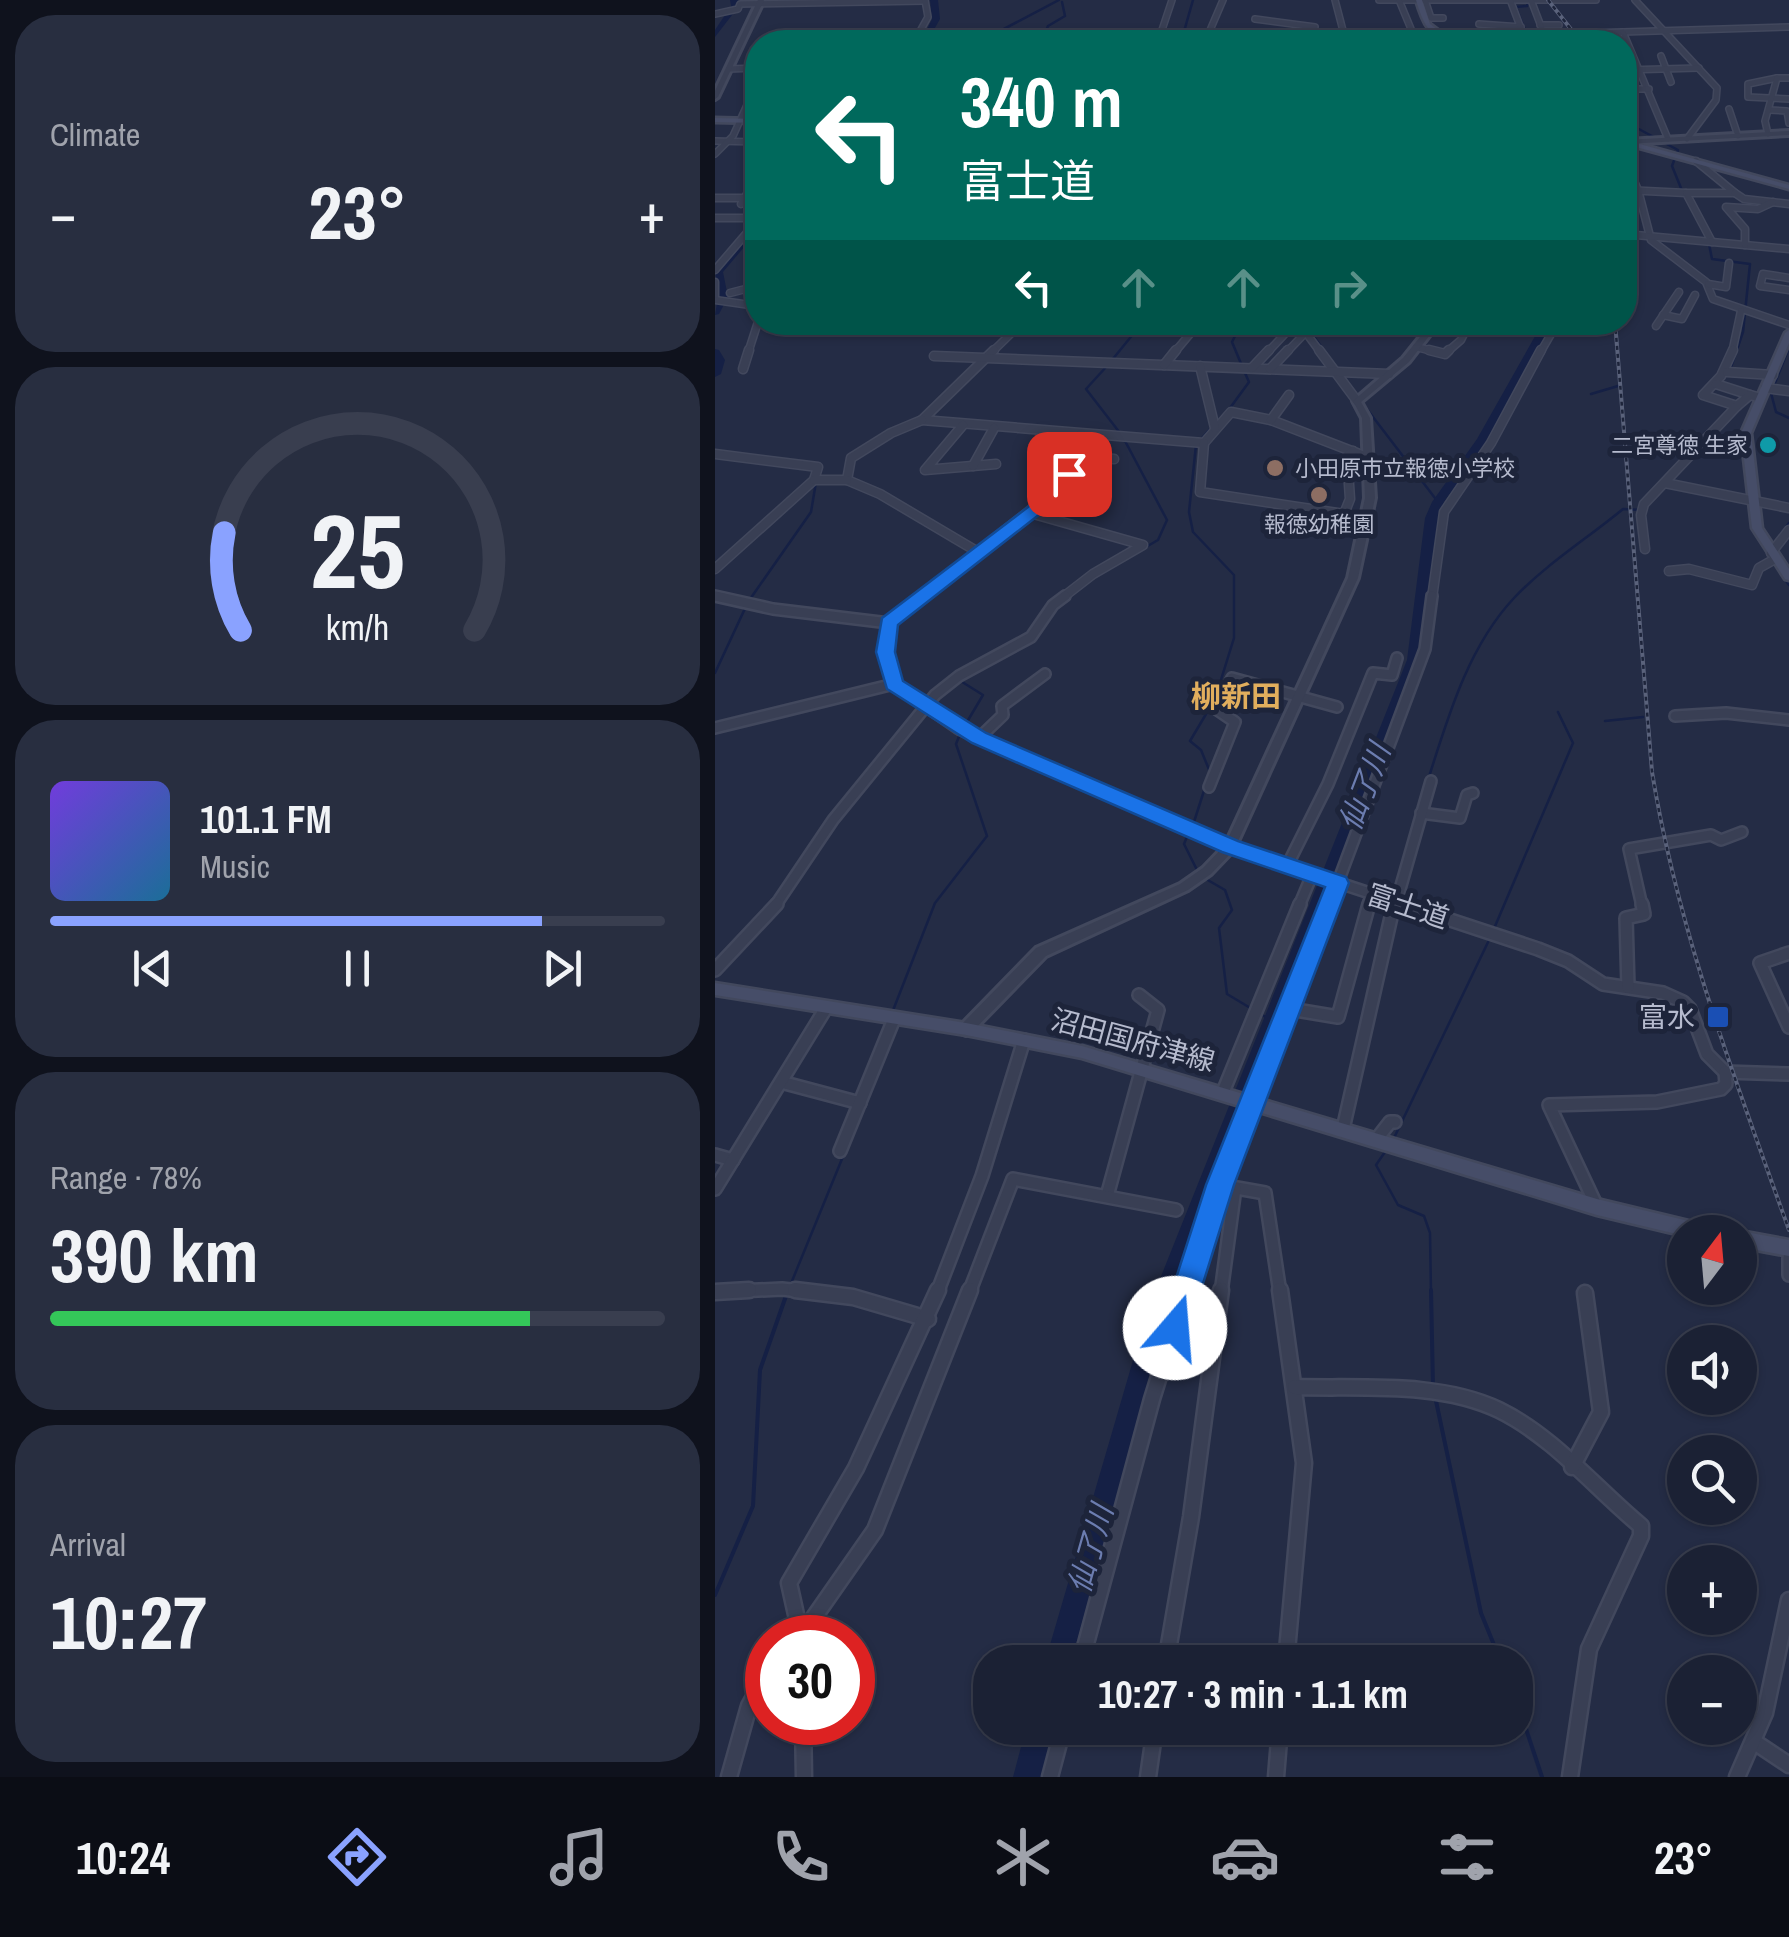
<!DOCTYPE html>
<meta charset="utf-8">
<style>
:root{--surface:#1b2134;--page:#282e40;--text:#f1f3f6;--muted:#a0a3ac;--line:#393e4f;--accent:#8aa2ff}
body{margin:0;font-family:"Archivo Narrow","Noto Sans JP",sans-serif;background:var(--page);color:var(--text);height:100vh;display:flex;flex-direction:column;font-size:38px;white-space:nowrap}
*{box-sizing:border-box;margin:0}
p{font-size:32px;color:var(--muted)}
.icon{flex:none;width:55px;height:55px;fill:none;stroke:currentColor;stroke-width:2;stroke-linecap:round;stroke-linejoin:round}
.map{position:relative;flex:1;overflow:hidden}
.side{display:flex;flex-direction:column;gap:15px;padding:15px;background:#0f121d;width:715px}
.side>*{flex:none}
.guide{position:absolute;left:30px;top:30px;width:892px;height:305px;border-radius:40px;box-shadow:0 2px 8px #0004,0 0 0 2px var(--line);background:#00695c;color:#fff;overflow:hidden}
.needle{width:65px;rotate:16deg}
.tools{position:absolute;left:952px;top:1215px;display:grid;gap:20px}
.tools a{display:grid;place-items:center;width:90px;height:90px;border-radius:50%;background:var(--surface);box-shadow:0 2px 8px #0004,0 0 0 2px var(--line);font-size:50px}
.speed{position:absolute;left:30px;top:1615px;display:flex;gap:20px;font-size:50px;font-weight:700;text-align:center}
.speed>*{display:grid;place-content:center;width:130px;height:130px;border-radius:50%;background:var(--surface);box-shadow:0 2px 8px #0004,0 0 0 2px var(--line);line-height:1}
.speed .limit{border:15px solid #d22;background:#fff;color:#111}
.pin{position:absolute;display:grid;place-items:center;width:85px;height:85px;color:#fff;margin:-42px;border-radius:20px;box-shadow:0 5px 15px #0006}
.me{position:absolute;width:110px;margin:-55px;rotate:18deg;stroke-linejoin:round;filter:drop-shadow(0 0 8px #0008)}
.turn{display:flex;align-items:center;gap:35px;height:210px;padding:0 50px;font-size:45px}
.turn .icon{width:130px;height:130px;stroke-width:2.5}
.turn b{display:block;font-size:70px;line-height:85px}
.lanes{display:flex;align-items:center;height:95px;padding:0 50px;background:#0003;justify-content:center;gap:50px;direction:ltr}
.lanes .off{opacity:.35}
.big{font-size:75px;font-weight:800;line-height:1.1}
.side .card{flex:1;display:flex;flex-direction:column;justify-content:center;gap:15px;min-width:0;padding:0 35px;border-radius:40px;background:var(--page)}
.side .dial{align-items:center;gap:0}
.dial svg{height:260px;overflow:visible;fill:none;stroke:var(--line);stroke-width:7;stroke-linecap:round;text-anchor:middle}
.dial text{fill:var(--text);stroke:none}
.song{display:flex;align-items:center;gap:30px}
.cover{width:120px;height:120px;border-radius:15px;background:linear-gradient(135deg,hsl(260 70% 55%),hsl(200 70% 35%))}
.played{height:10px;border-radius:5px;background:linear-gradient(90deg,var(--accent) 80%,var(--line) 80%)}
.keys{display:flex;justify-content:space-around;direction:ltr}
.heat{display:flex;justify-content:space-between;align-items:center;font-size:55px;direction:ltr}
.charge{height:15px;border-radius:8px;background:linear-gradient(90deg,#34c759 78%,var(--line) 0)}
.trip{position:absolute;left:258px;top:1645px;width:560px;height:100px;border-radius:40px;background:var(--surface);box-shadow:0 2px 8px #0004,0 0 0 2px var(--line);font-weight:800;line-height:100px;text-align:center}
.tabs{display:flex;height:160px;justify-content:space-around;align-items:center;background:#0b0d15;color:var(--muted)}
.tabs .icon{width:70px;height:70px}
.tabs .current{color:var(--accent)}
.tabs b{font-size:45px;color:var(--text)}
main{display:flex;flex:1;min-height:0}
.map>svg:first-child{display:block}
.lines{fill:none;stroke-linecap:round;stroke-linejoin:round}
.stream-far1{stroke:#152045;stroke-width:2.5}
.stream{stroke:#152045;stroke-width:4}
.river{fill:#152045;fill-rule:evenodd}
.minor-far5-casing{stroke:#42485d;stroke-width:8}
.minor-far4-casing{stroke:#42485d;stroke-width:9}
.minor-far3-casing{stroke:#42485d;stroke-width:11}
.minor-far2-casing{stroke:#42485d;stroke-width:14}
.minor-far1-casing{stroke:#42485d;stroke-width:16}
.minor-casing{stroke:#42485d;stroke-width:19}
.tertiary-casing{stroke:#42485d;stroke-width:6}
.secondary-casing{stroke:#42485d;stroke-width:5}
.minor-far5{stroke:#393f54;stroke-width:5}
.minor-far4{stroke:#393f54;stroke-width:6}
.minor-far3{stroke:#393f54;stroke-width:8}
.minor-far2{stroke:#393f54;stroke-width:9}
.minor-far1{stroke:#393f54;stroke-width:11}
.minor{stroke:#393f54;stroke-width:14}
.tertiary{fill:#393f54;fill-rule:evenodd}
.secondary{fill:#464d68;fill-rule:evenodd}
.rail-casing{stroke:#5a627b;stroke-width:4}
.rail{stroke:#1d243a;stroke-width:2.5;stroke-dasharray:4;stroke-linecap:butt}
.route{fill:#1a73e8;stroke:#114b97;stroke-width:2.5}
.culture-dot{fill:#0f9aa8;stroke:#1d243a;stroke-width:4}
.education-dot{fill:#8d6e63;stroke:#1d243a;stroke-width:4}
.transit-dot{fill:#1a4fb4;stroke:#1d243a;stroke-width:4}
.labels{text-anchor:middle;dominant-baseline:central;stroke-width:10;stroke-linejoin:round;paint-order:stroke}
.far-poi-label{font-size:22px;fill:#b6bbce;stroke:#1d243a;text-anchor:end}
.street-label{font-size:28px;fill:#b6bbce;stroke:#1d243a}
.poi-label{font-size:28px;fill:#b6bbce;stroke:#1d243a;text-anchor:end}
.neighbourhood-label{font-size:30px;font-weight:bold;fill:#e1ae5d;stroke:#1d243a}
.water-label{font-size:30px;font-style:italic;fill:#6c7db0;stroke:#1d243a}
</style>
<main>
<section class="side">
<div class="card"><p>Climate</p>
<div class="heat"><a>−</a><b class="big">23°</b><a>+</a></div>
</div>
<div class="card dial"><svg viewBox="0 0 100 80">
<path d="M14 69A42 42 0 1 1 86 69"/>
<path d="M14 69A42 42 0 0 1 9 39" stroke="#8aa2ff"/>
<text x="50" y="56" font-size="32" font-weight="700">25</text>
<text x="50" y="72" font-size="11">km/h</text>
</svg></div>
<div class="card">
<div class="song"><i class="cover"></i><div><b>101.1 FM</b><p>Music</p></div></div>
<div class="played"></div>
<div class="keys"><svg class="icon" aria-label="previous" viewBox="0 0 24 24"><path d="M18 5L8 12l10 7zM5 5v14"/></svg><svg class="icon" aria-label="pause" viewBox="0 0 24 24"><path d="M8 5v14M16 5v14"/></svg><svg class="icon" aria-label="next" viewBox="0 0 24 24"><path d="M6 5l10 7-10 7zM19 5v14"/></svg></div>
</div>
<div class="card"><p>Range · 78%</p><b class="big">390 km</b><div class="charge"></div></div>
<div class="card"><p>Arrival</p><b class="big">10:27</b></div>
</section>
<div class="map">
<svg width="1074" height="1777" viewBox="0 0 1074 1777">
<rect width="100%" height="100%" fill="#242c45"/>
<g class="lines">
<g class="stream-far1">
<path d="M800,5L810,30"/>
<path d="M801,7L812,6L813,1"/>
<path d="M264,42L344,0"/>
<path d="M326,42L333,26L350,16L347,2"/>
<path d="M446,42L456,11"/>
<path d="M466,42L478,0"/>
<path d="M910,117L920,121V127L963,150L957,166L968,193"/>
<path d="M994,244L997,259L1035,264L1028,332L1015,370"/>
<path d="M527,322L517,342L527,366"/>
<path d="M588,322L608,349"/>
<path d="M1074,348L1056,393L1061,412L1074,418"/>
<path d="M397,360L428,322"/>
<path d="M392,366L371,389L405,433"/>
<path d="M876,394L903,386"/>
<path d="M645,400L723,502"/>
<path d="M515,408L534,382L530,373"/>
<path d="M409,439L452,520L443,540L431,547"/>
<path d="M1057,546L1074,523"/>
<path d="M1059,564L1074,585"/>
<path d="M0,673L33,602L96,512L101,482"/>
<path d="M244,680L268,695L249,727"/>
<path d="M890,721L928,717"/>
<path d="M713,780C733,717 753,647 799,598C830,565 873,538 908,509L926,510"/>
<path d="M478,825L495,772L486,750L475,741L500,699L519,638V575L478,532L474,512L481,445L496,428"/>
<path d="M474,832L469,844L484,874"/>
<path d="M491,879L510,890L517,910L504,928L512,994L537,1009"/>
<path d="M778,931L858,743L843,712"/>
<path d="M177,1013L220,903L272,836L241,744L245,734"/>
<path d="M544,1013L557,1021"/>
<path d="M638,1059L663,950"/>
<path d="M679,1138L775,938"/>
<path d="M672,1149L661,1165L683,1205L709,1216L715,1233L716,1293"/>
<path d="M75,1286L129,1154"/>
</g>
<g class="stream">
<path d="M716,1290L718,1388"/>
<path d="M721,1401L766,1613L786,1662"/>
<path d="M0,1595L38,1506L45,1370L72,1293"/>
<path d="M800,1696L827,1777"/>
</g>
<g class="river">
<path d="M15,0H23L24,6L0,37V30L16,6Z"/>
<path d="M215,0H223L225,19L212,42H206L217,19Z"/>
<path d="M42,223V232L8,272L13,297L4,314L0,315L3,297L0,269Z"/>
<path d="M828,322H839L774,440L729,502L724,518L706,660L455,1309L356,1662H330L433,1309L692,660L710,518L717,502L762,439Z"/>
<path d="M0,349L4,350L10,360L6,374L0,377Z"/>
<path d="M311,1728H339L326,1777H298Z"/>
</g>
<defs>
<g id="minor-far5">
<path d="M620,0L631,42"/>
<path d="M664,0H705"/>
<path d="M684,0L701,41"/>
<path d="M707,0H881"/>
<path d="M710,0L716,18H728"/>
<path d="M920,0L1002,88L1001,100L972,139"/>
<path d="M0,14L23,9L25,4L210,1"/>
<path d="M540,19L600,27"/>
<path d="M764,24L806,27"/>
<path d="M825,25H844"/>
<path d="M908,32L1074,27"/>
<path d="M733,41L808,34L796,2"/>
<path d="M199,42L213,17L210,0"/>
<path d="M443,42L457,0"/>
<path d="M490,42L508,0"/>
<path d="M593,42L728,38"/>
<path d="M811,42L808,34H829L816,0"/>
<path d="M835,42L829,34L908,32L953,139"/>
<path d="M946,56L956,82"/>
<path d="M14,69L42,68"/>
<path d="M910,70L984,68"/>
<path d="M1062,78L1033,84V97L1074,99"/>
<path d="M910,89H934"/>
<path d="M1014,109L1023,136"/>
<path d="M1054,110L1072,111L1074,123"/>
<path d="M1053,134L1050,121L1062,78H1074"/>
<path d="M0,141L42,142"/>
<path d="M0,154L18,136L42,83"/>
</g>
<g id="minor-far4">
<path d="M910,161L923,190L936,240L991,282L998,299L1074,325"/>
<path d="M910,190L971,193L997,242"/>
<path d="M971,193H1020L981,161"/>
<path d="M1020,193L1029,199L1074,204"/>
<path d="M0,198H30"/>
<path d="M26,204L42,177"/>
<path d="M0,218H42"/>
<path d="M910,234L1074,249"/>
<path d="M1030,245V229L1011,207L1043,209L1058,202"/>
<path d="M0,270L42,221"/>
<path d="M1074,278L1048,274L1045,286L1074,290"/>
<path d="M0,282V299"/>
<path d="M993,284L1011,287L1014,263"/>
<path d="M15,293L42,286"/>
<path d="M0,300L42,306"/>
<path d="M948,315L967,319L980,295"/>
<path d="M583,322L606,353"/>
<path d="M941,326L964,292"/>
<path d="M701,347L725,353"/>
<path d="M33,353L43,322"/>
<path d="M276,353L308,322"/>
<path d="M459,353L485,322"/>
<path d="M552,353L581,322"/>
<path d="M571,353L591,332"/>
<path d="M731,353L746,340L755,322"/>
<path d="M825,353L843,322"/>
<path d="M1017,353L1026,311"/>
</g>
<g id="minor-far3">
<path d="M279,350L207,420L489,443L516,412L556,420L652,457"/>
<path d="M604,350L642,401"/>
<path d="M714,350L730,354L734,350"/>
<path d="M1018,350L1006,376L988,395L1022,406"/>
<path d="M219,356L674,374"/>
<path d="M449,365L461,350"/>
<path d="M485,366L500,428"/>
<path d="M537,368L554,350"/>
<path d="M28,369L34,350"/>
<path d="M555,369L573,350"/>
<path d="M1012,372L1058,375"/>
<path d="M1001,384L1035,395"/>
<path d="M1050,388L1074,391"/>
<path d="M207,420L176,433L136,458L132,480L165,494L263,552"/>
<path d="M556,420L574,395"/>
<path d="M248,425L210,470L281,464"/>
<path d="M489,443L485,492L629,514L635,499L632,456L638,451"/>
<path d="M0,454L103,467L99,480L0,569"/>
<path d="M358,455L399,459"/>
<path d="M258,466L279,428"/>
<path d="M99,480H132"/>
<path d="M950,483L1074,508"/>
<path d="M315,513L428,545L378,574L347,598"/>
<path d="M930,549L926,515L929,504L1022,406L1035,395L1046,398"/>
<path d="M1056,553L1074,530"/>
<path d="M954,571L974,569L1037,585L1044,568L1060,559"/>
<path d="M0,596L10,598"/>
<path d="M205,598L343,488L355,474L366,434"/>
<path d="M717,598L729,512L776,443L826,350"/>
</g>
<g id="minor-far2">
<path d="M0,596L58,609L174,623L170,652L179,684L244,729L515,847L694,906"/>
<path d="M174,623L208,596"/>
<path d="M960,716L1011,713L1074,720"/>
<path d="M0,728L179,684"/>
<path d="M264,738L288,715L287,706L330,674"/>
<path d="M494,787L520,722L501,709L517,678L622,707"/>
<path d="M706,813L745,818L752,795L758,793"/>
<path d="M572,866L613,784L658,673L677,675L682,658"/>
<path d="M681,903L716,781"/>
<path d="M60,906L118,820L220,695L244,676L316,637L338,605L350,596"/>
<path d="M584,906L597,875"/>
<path d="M614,906L710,649L717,596"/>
<path d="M653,906L656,895"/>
<path d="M678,906L679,902"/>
<path d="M927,906L914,849L996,835L1006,840L1027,832"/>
</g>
<g id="minor-far1">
<path d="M687,904L823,949L853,961L888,984L948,993L968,1002L975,1009L992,1054L1010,1072L1074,1074"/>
<path d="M1074,953L1045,963L1074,1027"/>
<path d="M0,970L62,904"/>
<path d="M913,987L911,918L929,914L927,904"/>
<path d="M575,1009L623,1017L654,904"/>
<path d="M66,1082L145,1103"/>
<path d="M508,1092L585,904"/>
<path d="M628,1129L679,904"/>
<path d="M661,1140L675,1122H680"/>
<path d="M125,1151L179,1019"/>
<path d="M0,1155L18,1160"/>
<path d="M505,1185L550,1193L565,1293"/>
<path d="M0,1189L111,1008"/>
<path d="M392,1196L443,1010L424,995"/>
<path d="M882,1207L834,1105L942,1102L1006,1089L1011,1084L1010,1072"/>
<path d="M1074,1258V1275"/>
<path d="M0,1292L67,1289L102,1293"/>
<path d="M222,1293L267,1176L309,1040"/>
<path d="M254,1293L298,1179L461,1210"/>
<path d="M471,1293L505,1185L615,904"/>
<path d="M506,1293L520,1188"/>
</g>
<g id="minor">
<path d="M80,1290L138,1297L213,1319"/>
<path d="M565,1290L589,1463L571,1662"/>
<path d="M0,1292L34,1290"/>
<path d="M580,1387C646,1389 723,1381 784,1410C839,1437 880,1488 926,1526V1536L874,1649L855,1777"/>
<path d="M857,1467L886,1412L870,1293"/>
<path d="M86,1636L160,1530L255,1290"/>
<path d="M86,1637L74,1583L141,1468L223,1290"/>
<path d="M366,1662L437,1399L471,1290"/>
<path d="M451,1662L476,1517L506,1290"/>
<path d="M88,1722L89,1777"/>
<path d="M1041,1743L1074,1765"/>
<path d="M14,1777L34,1706L52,1673"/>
<path d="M335,1777L348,1728"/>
<path d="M433,1777L440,1728"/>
<path d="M561,1777L565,1728"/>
<path d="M1022,1777L1050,1713L1074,1600"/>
</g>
<g id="tertiary">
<path d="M43,0H49L3,97L0,99V91Z"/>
<path d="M1074,131V135L910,144L911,140Z"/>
<path d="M717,322H725L694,362L646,402L655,418L660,498L643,578L519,850L496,874L473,890L331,956L256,1033L251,1035L246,1033L244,1029L246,1025L321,948L465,884L488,868L510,845L633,578L650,498L647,418L638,401L688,358Z"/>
</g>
<g id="secondary">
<path d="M701,0H707L715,24L739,42C713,37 708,23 701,0Z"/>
<path d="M0,118L42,119V123L0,122Z"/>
<path d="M910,140L1074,185V189L910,144Z"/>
<path d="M1074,330V343L1036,433L1047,528L1074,569V580L1070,579L1037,528L1026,433L1070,333Z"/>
<path d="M0,983L251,1023L367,1046L882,1199L986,1224L992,1227L994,1232H970V1236L882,1215L367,1058L251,1035L0,995Z"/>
<path d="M1025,1231L1074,1240V1256L1025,1247V1232H1022Z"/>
</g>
</defs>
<use href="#minor-far5" class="minor-far5-casing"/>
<use href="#minor-far4" class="minor-far4-casing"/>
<use href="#minor-far3" class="minor-far3-casing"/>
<use href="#minor-far2" class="minor-far2-casing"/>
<use href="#minor-far1" class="minor-far1-casing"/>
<use href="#minor" class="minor-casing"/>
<use href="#tertiary" class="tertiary-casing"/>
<use href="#secondary" class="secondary-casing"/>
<use href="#minor-far5" class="minor-far5"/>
<use href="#minor-far4" class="minor-far4"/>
<use href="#minor-far3" class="minor-far3"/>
<use href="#minor-far2" class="minor-far2"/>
<use href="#minor-far1" class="minor-far1"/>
<use href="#minor" class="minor"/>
<use href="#tertiary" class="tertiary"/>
<use href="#secondary" class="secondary"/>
<defs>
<g id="rail">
<path d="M833,0L866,42"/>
<path d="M900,322L937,772C963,931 1020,1079 1074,1230"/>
</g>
</defs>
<use href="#rail" class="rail-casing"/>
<use href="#rail" class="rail"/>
</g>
<path class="route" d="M349,471L363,474L325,514L183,625L180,652L188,681L271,733L523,841L631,877L634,883L519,1185L474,1328L470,1337L460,1342L449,1337L445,1328L491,1185L610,887L507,852L257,743L172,689L161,652L167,618L313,507Z"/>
<circle class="culture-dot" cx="1053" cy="445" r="10"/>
<g class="education-dot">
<circle cx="560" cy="468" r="10"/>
<circle cx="604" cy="495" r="10"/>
</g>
<rect class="transit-dot" x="991" y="1005" width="24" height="24" rx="5"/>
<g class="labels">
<g class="far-poi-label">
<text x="1033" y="445">二宮尊徳 生家</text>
<text x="580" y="468" text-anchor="start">小田原市立報徳小学校</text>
<text x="604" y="524" text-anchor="middle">報徳幼稚園</text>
</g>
<g class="street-label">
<text transform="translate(693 906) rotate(18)">富士道</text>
<text transform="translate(418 1040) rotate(15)">沼田国府津線</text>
</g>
<g class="poi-label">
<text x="980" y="1017">富水</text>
</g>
<g class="neighbourhood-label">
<text x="521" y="696">柳新田</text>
</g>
<g class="water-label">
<text transform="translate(649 787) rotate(-69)">仙了川</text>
<text transform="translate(375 1549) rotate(-74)">仙了川</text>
</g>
</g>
</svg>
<div class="tools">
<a><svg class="needle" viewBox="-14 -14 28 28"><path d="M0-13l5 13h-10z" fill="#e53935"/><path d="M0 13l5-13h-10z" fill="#a0a3ac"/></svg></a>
<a><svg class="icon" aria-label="sound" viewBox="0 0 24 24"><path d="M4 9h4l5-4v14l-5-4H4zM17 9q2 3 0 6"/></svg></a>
<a><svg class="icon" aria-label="search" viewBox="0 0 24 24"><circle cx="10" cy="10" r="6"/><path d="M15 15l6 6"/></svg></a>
<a>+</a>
<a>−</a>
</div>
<div class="speed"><div class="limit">30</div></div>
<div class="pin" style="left:354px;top:474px;background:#d93025"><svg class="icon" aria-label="arrive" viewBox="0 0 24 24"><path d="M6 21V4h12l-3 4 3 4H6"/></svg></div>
<svg class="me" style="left:460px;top:1328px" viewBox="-20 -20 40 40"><circle r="19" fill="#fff"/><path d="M0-13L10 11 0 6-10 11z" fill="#1a73e8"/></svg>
<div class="trip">10:27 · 3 min · 1.1 km</div>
<div class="guide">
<div class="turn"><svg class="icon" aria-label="left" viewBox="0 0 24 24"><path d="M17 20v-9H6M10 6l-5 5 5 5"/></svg><div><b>340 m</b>富士道</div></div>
<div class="lanes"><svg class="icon" aria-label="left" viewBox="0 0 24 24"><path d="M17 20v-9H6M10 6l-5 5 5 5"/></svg><svg class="icon off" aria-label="ahead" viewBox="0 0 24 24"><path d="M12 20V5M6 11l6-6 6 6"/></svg><svg class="icon off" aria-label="ahead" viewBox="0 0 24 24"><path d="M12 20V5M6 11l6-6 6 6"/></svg><svg class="icon off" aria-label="right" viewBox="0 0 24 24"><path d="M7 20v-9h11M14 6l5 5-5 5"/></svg></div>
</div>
</div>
</main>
<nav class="tabs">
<b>10:24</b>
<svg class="icon current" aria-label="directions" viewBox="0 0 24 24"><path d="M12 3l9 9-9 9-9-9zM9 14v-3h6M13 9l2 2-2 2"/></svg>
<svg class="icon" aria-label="music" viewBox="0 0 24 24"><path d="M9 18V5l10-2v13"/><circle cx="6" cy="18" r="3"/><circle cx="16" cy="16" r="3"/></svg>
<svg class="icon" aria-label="phone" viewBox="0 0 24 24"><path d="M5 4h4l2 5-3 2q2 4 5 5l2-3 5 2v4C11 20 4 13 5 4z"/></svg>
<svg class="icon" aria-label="climate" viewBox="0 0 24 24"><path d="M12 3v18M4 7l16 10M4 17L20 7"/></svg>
<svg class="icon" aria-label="car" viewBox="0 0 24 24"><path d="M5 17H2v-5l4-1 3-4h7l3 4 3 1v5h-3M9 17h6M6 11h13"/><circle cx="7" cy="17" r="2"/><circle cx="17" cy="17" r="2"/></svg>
<svg class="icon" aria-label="filters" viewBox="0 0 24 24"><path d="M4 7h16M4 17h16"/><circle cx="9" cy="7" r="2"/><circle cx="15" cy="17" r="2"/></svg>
<b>23°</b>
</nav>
